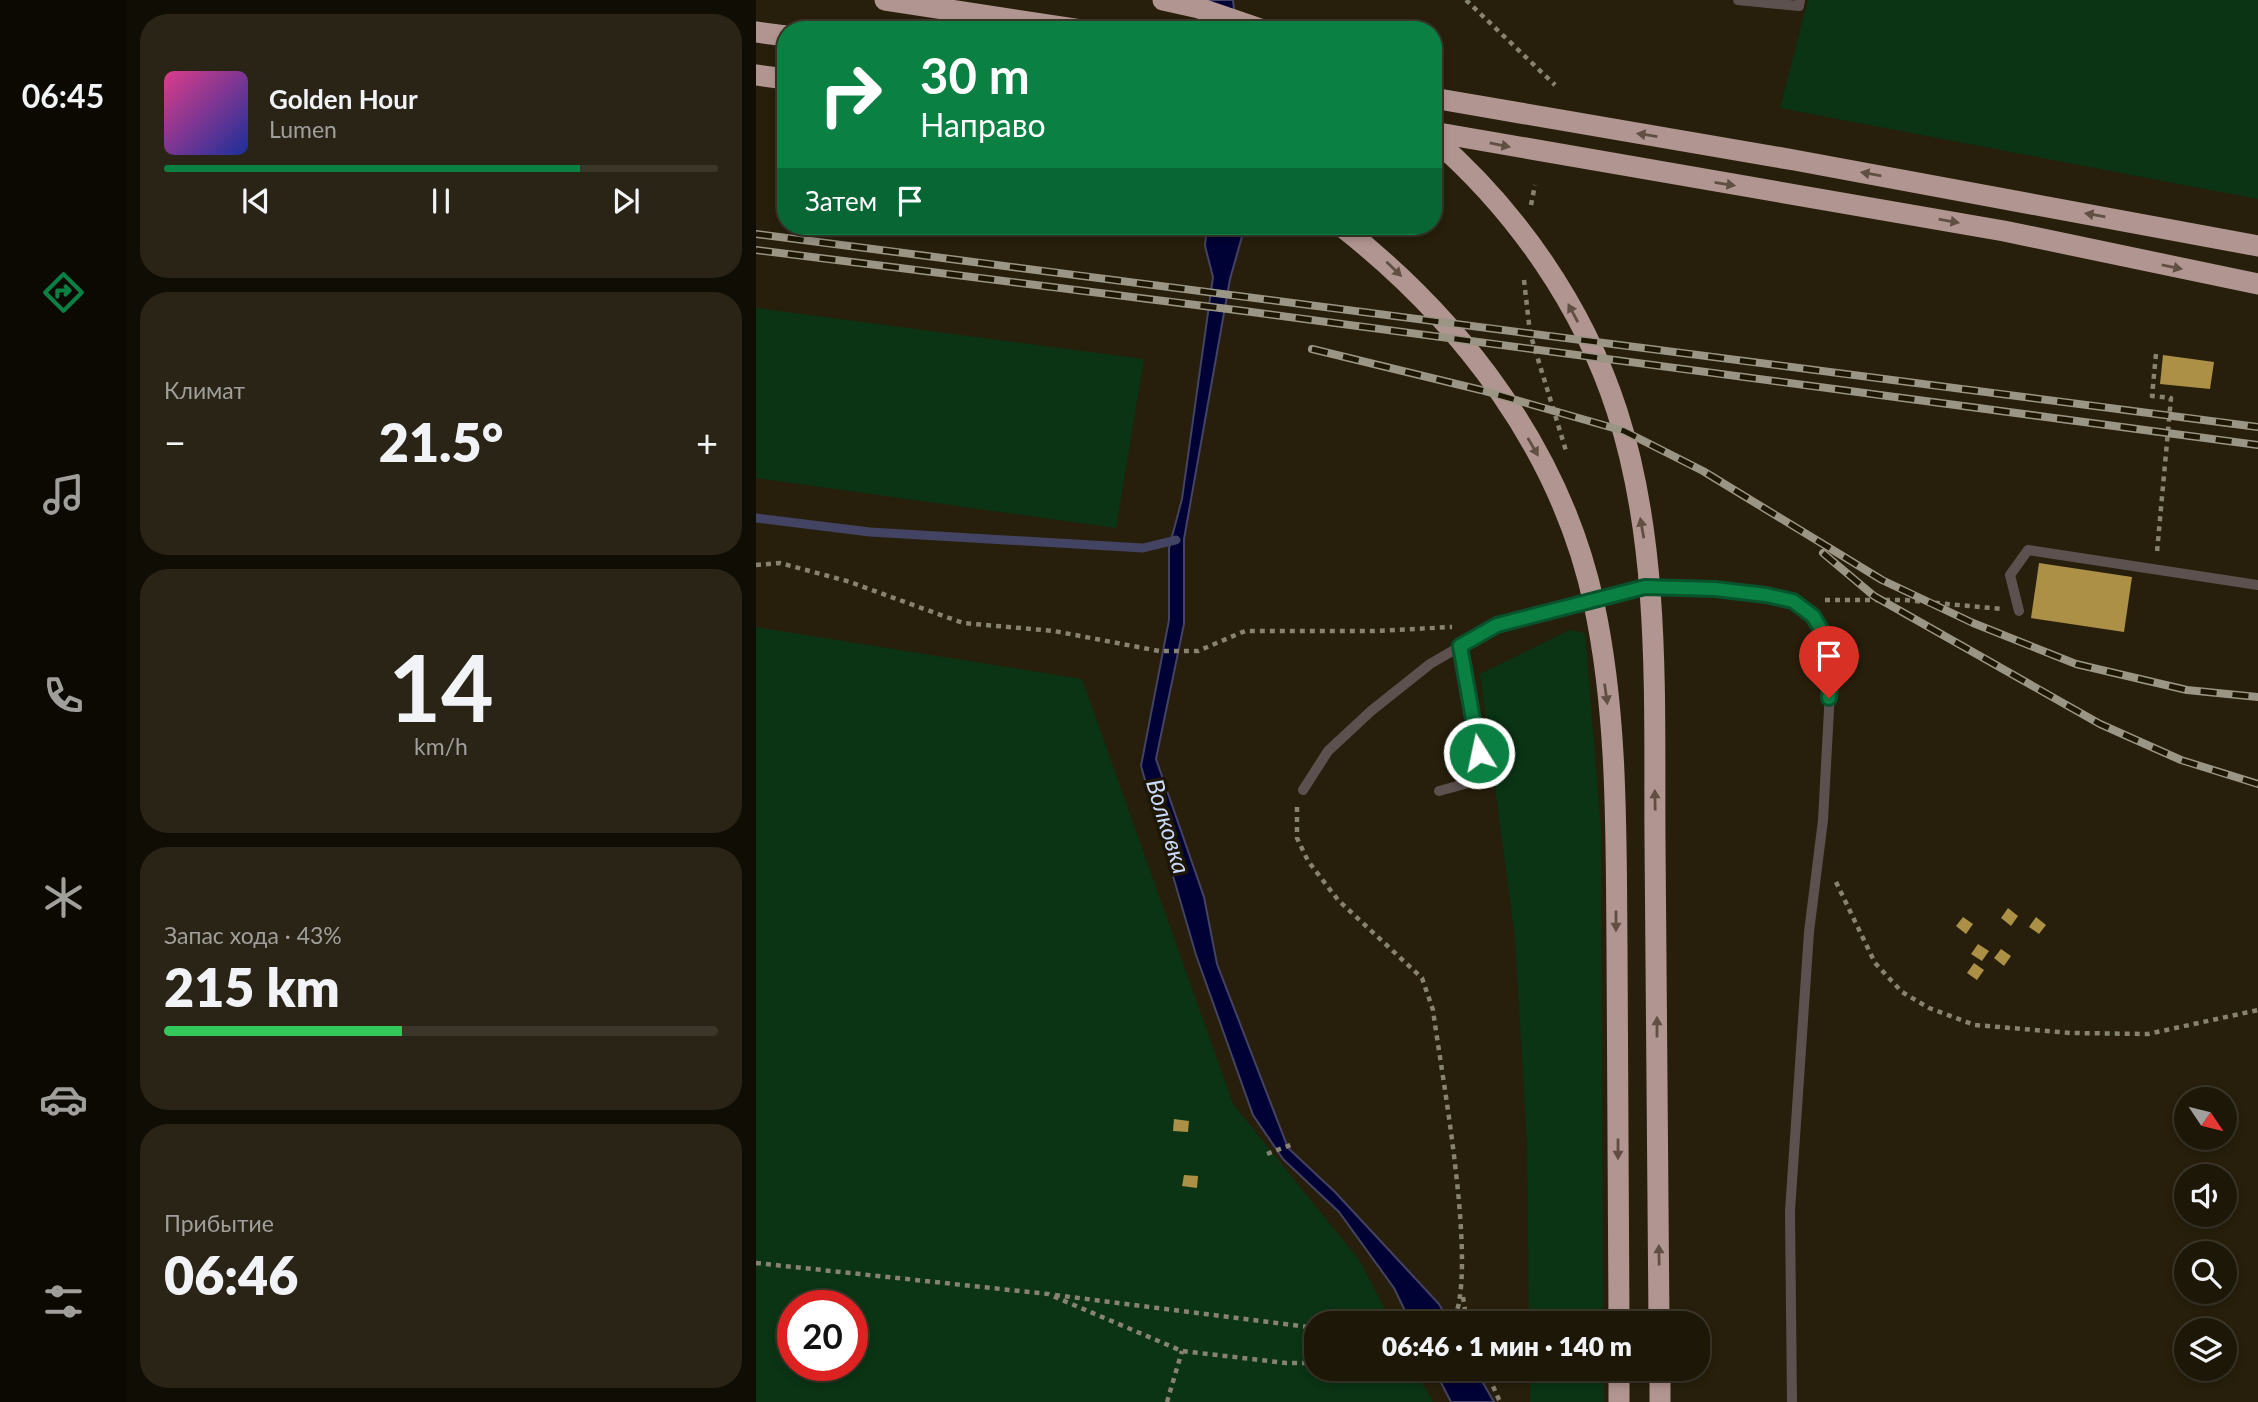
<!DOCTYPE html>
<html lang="ru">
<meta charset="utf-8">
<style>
:root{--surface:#1d1708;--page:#2a2416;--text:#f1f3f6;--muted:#a09f9c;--line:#3b3629;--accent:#0b8043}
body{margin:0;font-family:Lato,sans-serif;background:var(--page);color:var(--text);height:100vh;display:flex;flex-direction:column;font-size:26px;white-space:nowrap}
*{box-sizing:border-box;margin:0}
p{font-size:23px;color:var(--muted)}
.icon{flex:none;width:38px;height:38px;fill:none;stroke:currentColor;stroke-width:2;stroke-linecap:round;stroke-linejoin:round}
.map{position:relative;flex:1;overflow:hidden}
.side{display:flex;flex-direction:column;gap:14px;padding:14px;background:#100d04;width:630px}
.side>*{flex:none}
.hud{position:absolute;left:21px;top:21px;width:665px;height:214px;border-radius:28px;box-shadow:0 4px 10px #0003,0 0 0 2px var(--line);background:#0b8043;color:#fff;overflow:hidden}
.needle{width:46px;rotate:125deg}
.controls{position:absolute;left:1418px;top:1087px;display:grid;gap:14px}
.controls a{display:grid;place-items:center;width:63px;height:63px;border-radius:50%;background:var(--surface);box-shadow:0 4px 10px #0003,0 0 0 2px var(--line);font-size:35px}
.speed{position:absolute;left:21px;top:1290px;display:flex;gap:14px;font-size:35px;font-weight:700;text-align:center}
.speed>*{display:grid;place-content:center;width:91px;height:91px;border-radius:50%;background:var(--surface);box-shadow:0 4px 10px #0003,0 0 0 2px var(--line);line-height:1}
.speed .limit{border:10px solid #d22;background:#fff;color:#111}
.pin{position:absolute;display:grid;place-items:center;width:60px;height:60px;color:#fff;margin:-72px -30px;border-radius:50% 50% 50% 0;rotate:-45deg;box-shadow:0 0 7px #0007}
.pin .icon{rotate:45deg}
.me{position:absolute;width:77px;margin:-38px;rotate:350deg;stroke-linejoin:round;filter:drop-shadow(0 0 5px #0008)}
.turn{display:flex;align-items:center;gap:24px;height:147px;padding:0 28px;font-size:32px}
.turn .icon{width:91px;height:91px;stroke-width:2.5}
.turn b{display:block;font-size:49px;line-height:60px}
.then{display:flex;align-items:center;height:66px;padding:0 28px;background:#0003;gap:14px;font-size:26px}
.big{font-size:52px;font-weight:800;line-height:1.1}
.side .widget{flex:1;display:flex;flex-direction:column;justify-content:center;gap:10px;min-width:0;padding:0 24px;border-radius:28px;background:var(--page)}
.side .dial{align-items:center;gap:0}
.dial b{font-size:91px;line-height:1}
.song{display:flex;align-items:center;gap:21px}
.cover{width:84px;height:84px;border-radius:10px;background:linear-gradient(135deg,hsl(330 70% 55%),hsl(230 70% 35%))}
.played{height:7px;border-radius:4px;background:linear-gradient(90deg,var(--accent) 75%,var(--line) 75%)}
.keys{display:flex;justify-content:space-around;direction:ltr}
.heat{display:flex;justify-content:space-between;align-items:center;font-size:38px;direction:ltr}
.charge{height:10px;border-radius:5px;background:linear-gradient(90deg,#34c759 43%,var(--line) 0)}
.trip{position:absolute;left:548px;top:1311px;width:406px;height:70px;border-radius:28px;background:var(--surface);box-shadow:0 4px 10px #0003,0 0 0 2px var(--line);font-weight:800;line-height:70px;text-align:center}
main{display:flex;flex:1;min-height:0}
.menu{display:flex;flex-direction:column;width:126px;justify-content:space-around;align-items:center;background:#0c0903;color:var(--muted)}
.menu .icon{width:49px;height:49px}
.menu .current{color:var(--accent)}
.menu b{font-size:32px;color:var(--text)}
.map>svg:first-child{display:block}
.green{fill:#0a3414;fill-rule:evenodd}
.water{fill:#000235;stroke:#434363;stroke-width:2}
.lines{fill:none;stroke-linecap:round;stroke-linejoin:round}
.stream{stroke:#434363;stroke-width:9}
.building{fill:#ab9046}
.path{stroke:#888271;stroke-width:4.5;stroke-dasharray:5 5;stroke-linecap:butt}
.service{stroke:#5c514f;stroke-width:10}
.motorway{stroke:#b19590;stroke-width:21}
.rail-casing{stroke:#9b9586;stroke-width:8}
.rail{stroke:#1d1603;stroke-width:5;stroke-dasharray:16;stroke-linecap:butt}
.oneway{fill:#604f42}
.route-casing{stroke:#07532c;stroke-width:18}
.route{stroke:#0b8043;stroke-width:12}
.labels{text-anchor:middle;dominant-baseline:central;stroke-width:7;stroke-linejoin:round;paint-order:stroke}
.water-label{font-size:24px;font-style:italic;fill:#c9dafd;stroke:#1d1603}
</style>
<main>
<nav class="menu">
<b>06:45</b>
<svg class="icon current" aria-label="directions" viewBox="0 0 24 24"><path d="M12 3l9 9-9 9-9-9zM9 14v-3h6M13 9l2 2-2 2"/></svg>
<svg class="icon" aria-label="music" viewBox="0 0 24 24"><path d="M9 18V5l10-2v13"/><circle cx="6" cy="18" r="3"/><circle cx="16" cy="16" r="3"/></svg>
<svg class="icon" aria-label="phone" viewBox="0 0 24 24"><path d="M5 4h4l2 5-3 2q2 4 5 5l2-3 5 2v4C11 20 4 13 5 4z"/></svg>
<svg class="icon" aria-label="climate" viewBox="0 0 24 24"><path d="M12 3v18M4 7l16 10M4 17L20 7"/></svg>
<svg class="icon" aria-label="car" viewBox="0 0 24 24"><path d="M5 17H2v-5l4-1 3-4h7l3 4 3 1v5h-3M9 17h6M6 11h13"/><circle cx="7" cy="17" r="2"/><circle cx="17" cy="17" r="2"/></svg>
<svg class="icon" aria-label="filters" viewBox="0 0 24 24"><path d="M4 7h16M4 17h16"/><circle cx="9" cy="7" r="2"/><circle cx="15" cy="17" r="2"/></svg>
</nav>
<section class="side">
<div class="widget">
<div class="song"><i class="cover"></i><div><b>Golden Hour</b><p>Lumen</p></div></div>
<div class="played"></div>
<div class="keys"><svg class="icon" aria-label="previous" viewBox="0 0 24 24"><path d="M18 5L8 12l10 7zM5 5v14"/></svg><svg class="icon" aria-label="pause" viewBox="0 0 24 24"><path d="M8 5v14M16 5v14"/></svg><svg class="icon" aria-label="next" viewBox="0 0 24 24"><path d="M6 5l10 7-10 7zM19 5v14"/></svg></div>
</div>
<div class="widget"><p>Климат</p>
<div class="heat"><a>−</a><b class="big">21.5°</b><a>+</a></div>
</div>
<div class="widget dial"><b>14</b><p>km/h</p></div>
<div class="widget"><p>Запас хода · 43%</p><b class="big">215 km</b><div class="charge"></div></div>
<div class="widget"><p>Прибытие</p><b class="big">06:46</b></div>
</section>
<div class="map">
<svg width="1502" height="1402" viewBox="0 0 1502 1402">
<rect width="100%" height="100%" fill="#271f0b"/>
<g class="green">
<path d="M1052,0H1502V199L1024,108Z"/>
<path d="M0,308L388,359L360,528L0,478Z"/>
<path d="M0,627L326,679L477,1104L604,1261L636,1323H560V1368L659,1369L677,1402H0ZM37,1306H96V1365H37Z"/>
<path d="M814,630L829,633L845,829L847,1323H773L771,1143L759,938L724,674Z"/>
<rect x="774" y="1369" width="74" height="33"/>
</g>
<g class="water">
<path d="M445,0H477L480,30H448Z"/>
<path d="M451,226H489L474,279L428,539V624L400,759L448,897L461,964L532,1148L579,1192L683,1304L694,1323H655L638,1288L583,1212L527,1159L497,1115L440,955L385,766L413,620V548L426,499L457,277L449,246Z"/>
<path d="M678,1369H719L738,1402H695Z"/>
</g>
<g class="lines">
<path class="stream" d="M0,518L114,532L387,548L420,540"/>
</g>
<g class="building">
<path d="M1407,355L1458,362L1454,389L1404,384Z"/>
<path d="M1283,563L1376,577L1368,632L1275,618Z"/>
<path d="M1252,908L1262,916L1255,926L1245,918Z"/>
<path d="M1207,917L1217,924L1210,934L1200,926Z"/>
<path d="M1280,917L1290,925L1283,934L1273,927Z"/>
<path d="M1222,944L1233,951L1226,961L1215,954Z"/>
<path d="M1245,949L1255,956L1248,966L1238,958Z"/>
<path d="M1218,963L1228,970L1221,980L1211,973Z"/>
<path d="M418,1119L433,1121L432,1132L417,1131Z"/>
<path d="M428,1175L442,1176L441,1188L426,1186Z"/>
</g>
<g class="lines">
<g class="path">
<path d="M710,0L799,85"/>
<path d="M775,205L779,185"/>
<path d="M768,280L774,333L811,454"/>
<path d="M1400,354L1396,396L1415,398L1401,552"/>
<path d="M0,565L24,563L91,581L207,623L298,631L403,651H442L489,631H617L696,627"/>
<path d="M1069,600H1148L1246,609"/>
<path d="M541,807V838L552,861L582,900L666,978L677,1010C685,1072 724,1277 696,1323"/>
<path d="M1080,882L1119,963L1146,992L1173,1008L1219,1025L1315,1033L1392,1034L1502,1010"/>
<path d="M511,1154L537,1144"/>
<path d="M0,1263L292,1294L426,1351L530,1363H560"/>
<path d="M299,1295L560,1328"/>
<path d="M707,1297L711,1323"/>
<path d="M729,1368L744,1402"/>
<path d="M411,1402L426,1351"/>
</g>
<g class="service">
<path d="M982,0L1043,6L1044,0"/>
<path d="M1263,611L1254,575L1272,550L1502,585"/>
<path d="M547,790L572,751L615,711L674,664L741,625L889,587L959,589L1010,595L1037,601L1057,616L1069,636L1075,673L1067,820L1053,932L1034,1211L1036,1402"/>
<path d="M683,791L727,779L704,646"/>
</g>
<g class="motorway">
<path d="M129,0L325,30"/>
<path d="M407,0L443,8L507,30"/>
<path d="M0,32L30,36"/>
<path d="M0,75L30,79"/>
<path d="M677,98L1038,160L1502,246"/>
<path d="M677,132L1248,231L1502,284"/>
<path d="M677,138C760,210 827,306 861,411C905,547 898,699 899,840C901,1001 902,1162 903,1323"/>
<path d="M585,226C706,321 805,450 838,604C862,715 860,835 861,948C861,1073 862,1198 863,1323"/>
<path d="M863,1368V1402"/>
<path d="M904,1368V1402"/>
</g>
<defs>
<g id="rail">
<path d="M0,234L1502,427"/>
<path d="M0,250L488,311L1502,445"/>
<path d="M556,349L725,390L868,431L947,471L1126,580L1217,623L1320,664L1431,690L1502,697"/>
<path d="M1067,553L1118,596L1344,724L1425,760L1502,784"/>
</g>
</defs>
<use href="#rail" class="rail-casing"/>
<use href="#rail" class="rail"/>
</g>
<defs><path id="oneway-solid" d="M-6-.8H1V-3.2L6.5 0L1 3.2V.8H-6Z" transform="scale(1.75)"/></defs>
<g class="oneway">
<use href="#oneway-solid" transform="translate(891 135) rotate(-171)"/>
<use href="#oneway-solid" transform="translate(744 145) rotate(11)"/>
<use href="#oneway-solid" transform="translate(1115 174) rotate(-170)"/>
<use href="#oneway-solid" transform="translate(969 184) rotate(9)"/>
<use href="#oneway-solid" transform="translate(1339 215) rotate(-170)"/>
<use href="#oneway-solid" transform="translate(1193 221) rotate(10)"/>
<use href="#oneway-solid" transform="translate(1416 267) rotate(12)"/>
<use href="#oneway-solid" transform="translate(638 269) rotate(44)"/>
<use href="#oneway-solid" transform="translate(817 313) rotate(-118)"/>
<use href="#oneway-solid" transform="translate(777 447) rotate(60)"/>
<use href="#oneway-solid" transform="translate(886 528) rotate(-100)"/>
<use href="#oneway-solid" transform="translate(850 694) rotate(82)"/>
<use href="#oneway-solid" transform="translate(899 800) rotate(-91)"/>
<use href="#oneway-solid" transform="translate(860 921) rotate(90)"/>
<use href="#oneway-solid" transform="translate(901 1027) rotate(-90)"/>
<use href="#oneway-solid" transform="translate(862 1149) rotate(90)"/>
<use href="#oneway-solid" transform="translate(903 1255) rotate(-91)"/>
</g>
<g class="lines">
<defs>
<path id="route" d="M723,753L704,646L741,625L889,587L959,589L1010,595L1037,601L1057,616L1069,636L1075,673L1073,698"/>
</defs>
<use href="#route" class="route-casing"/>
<use href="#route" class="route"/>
</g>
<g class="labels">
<g class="water-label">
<text transform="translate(413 826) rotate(73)">Волковка</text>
</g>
</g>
</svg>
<div class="controls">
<a><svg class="needle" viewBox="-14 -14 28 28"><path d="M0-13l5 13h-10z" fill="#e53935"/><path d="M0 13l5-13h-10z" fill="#a09f9c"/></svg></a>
<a><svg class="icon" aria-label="sound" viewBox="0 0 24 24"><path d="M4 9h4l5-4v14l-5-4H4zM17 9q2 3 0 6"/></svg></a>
<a><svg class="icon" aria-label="search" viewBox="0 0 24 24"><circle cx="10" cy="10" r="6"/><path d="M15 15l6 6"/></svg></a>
<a><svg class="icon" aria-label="layers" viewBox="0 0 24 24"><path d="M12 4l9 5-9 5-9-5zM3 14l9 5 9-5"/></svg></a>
</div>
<div class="speed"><div class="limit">20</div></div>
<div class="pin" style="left:1073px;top:698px;background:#d93025"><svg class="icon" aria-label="arrive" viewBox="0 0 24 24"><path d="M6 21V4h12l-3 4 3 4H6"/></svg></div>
<svg class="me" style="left:723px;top:753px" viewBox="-20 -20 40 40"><circle r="17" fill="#0b8043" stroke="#fff" stroke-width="3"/><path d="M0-11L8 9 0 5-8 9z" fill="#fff"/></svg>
<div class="trip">06:46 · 1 мин · 140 m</div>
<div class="hud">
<div class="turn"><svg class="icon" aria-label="right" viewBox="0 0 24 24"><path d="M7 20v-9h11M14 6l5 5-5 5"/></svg><div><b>30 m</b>Направо</div></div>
<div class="then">Затем<svg class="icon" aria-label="arrive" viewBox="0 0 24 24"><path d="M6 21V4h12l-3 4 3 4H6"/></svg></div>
</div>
</div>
</main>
